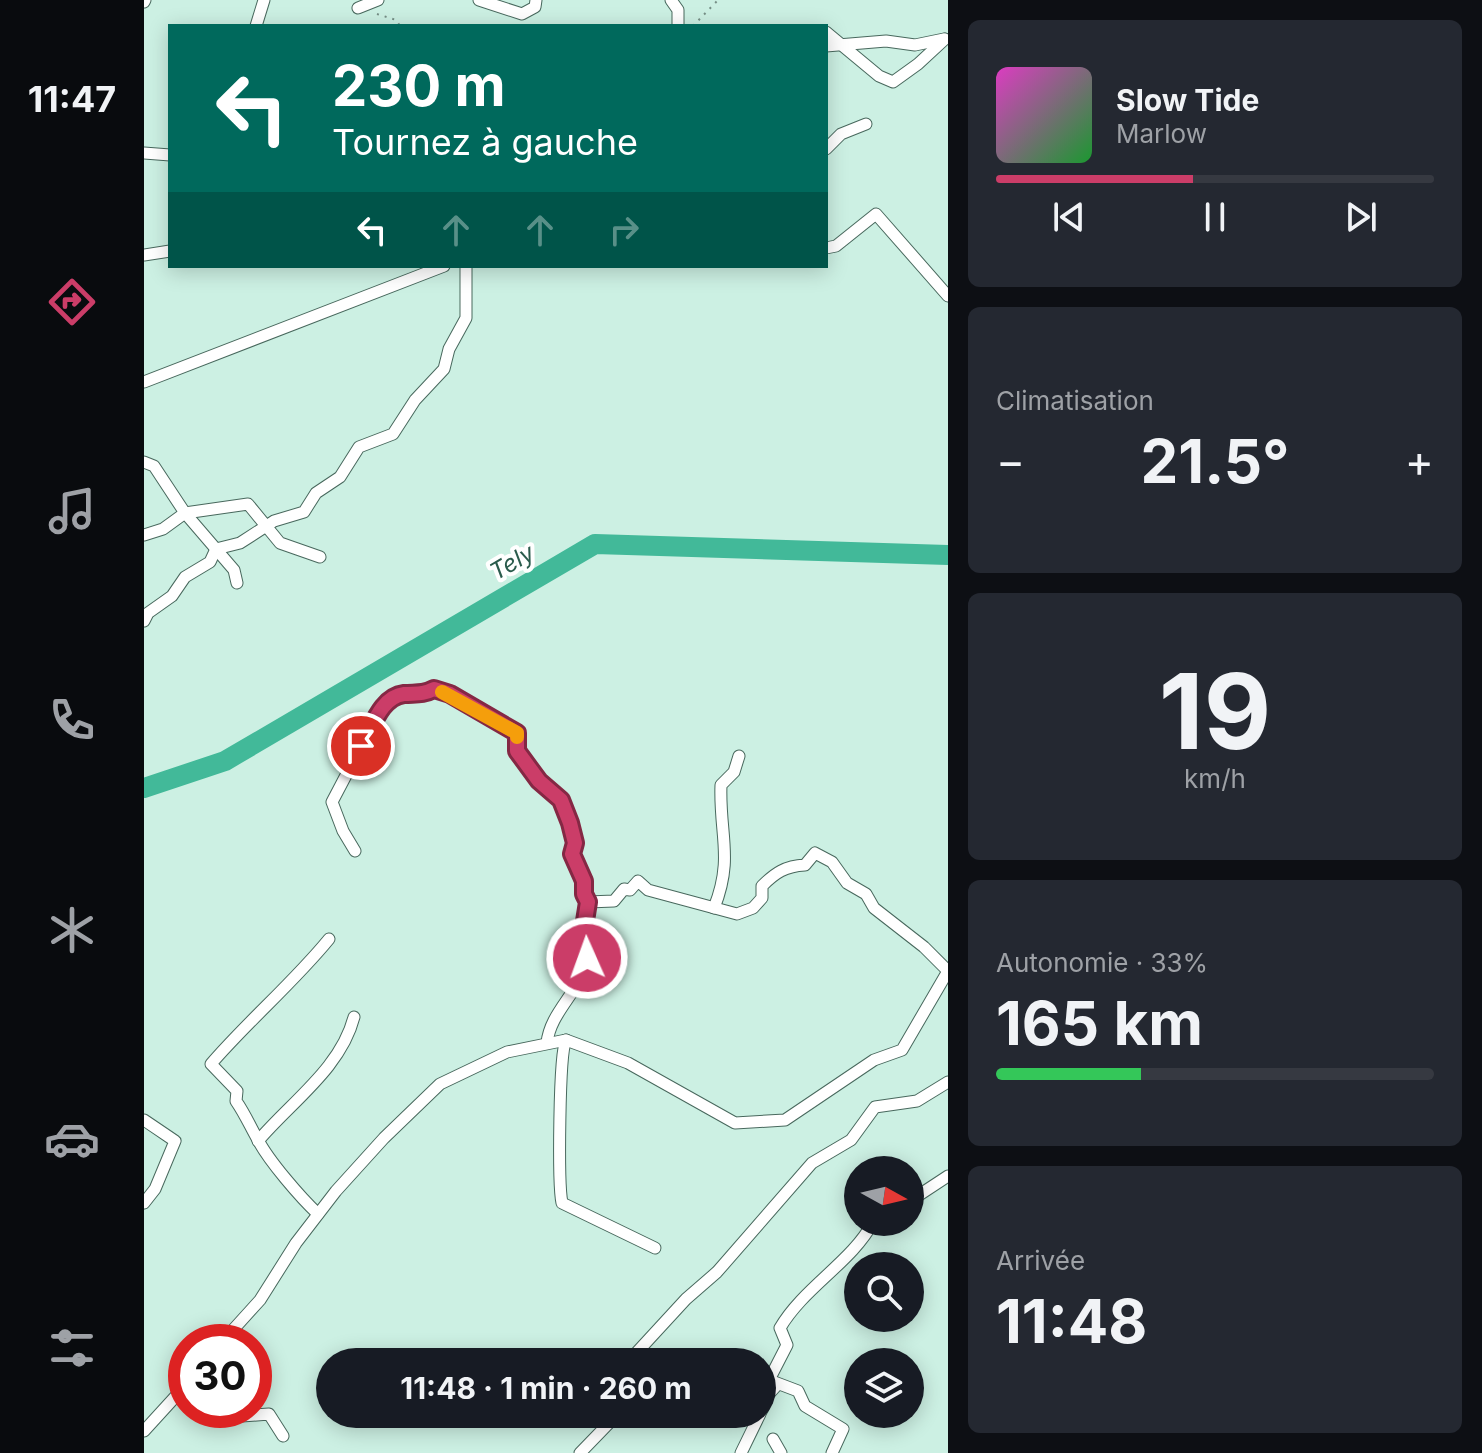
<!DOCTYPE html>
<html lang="fr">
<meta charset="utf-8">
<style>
:root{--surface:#171b24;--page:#242831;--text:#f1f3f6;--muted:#9ea1a6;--line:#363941;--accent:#cb3d68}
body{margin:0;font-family:Inter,sans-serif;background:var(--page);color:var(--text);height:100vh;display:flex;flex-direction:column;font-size:30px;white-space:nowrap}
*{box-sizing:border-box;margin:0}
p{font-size:26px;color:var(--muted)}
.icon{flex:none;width:44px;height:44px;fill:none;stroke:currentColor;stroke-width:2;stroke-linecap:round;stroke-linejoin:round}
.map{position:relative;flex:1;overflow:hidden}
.panel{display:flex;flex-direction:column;gap:20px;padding:20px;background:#0d0f14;width:534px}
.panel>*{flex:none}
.hud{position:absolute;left:24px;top:24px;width:660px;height:244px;border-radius:0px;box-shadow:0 4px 20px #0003;background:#00695c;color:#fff;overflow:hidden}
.needle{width:52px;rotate:98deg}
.fabs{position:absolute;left:700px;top:1156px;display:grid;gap:16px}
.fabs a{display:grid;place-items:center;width:80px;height:80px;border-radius:50%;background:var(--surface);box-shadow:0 4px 20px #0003;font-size:40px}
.speed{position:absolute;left:24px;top:1324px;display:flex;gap:16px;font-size:40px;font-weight:700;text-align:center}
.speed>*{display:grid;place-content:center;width:104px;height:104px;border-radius:50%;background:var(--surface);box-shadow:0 4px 20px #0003;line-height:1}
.speed .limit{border:12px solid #d22;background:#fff;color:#111}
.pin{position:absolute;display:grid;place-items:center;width:68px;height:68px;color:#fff;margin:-34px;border:4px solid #fff;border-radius:50%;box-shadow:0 2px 8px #0007}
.me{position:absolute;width:88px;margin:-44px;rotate:358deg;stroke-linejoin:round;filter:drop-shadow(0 0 6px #0008)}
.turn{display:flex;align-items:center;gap:28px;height:168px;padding:0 32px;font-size:36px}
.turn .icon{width:104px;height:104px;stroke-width:2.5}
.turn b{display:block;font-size:56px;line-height:68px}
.lanes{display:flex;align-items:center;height:76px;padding:0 32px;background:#0003;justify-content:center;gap:40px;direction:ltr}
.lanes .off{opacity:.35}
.big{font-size:60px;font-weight:700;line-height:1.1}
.panel .widget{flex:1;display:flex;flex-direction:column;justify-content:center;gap:12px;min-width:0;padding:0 28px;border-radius:12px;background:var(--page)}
.panel .dial{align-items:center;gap:0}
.dial b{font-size:104px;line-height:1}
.song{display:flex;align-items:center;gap:24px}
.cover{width:96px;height:96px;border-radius:12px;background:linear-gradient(135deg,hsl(310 70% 55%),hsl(130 70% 35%))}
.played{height:8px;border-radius:4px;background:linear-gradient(90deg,var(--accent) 45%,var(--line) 45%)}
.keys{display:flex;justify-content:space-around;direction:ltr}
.heat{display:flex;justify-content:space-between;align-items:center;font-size:44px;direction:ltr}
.charge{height:12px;border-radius:6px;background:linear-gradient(90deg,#34c759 33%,var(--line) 0)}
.trip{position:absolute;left:172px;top:1348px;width:460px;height:80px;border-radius:40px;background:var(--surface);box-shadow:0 4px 20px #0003;font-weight:700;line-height:80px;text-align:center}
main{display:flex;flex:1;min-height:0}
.menu{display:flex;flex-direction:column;width:144px;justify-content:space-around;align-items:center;background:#090b0e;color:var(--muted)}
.menu .icon{width:56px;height:56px}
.menu .on{color:var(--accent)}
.menu b{font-size:36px;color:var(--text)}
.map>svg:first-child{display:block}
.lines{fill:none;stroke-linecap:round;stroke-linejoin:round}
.river{stroke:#42b999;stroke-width:20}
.minor-casing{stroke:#48685d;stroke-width:13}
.path{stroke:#768f86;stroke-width:2;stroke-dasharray:2 6;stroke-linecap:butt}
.minor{stroke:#fff;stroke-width:11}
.route-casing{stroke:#842844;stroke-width:20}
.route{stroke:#cb3d68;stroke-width:14}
.slow{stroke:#f59e0b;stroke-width:14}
.labels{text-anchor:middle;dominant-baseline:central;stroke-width:8;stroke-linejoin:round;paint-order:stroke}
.water-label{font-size:24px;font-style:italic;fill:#2a5b4c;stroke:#fff}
</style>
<main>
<nav class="menu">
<b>11:47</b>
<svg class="icon on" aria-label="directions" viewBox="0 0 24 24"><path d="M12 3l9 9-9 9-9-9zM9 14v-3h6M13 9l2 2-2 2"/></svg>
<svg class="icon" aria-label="music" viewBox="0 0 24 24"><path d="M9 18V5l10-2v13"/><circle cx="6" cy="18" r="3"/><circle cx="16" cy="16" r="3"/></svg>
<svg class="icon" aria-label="phone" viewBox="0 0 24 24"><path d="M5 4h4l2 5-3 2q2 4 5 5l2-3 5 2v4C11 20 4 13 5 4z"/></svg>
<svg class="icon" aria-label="climate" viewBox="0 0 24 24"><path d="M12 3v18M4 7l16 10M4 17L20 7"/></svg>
<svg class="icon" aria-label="car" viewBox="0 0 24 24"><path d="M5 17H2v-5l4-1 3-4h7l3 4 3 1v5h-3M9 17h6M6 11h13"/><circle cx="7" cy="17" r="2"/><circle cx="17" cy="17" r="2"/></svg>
<svg class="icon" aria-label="filters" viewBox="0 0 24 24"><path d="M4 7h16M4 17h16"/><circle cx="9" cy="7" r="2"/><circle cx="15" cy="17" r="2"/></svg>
</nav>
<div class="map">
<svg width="804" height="1453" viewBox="0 0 804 1453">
<rect width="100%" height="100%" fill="#ccf0e3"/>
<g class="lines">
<path class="river" d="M0,788L81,761L451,544L804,555"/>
<defs>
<g id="minor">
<path d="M335,0L378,14L391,7L392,0"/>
<path d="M527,0L534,10V26"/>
<path d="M0,2L1,0"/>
<path d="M214,8L234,0"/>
<path d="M112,26L120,0"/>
<path d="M682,32L735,76L749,82L774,64L801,39"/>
<path d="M682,46L742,41L771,45L800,39"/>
<path d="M682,149L697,134L722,124"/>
<path d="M0,153L26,155"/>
<path d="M682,248L692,246L732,214L804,296"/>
<path d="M0,255L26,251"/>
<path d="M0,382L300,266"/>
<path d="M0,462L10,466L41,513L90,570L93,583"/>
<path d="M0,535L19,529L41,513L104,504L136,543L176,557"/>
<path d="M0,621L4,613L28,596L41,577L66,562L72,549L96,543L130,521L160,512L172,493L196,477L215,447L249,434L271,400L300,369L305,349L322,318V266"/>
<path d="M211,851L199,831L188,802L240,703L258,694L276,696L290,689L306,694L373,733C373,753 383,769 397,783C403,788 412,793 417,799C427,815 428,836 429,854C429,857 442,899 444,902"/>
<path d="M570,908C590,858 575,834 577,785L590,772L595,756"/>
<path d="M422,1040C415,1053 414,1184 418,1203L511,1248"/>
<path d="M403,1043C406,1011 438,991 443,958C445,940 441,920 444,902L470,901L480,889L486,890L494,881L504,890L593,914L609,908L618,898V886C631,873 641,866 661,865L671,853L688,862L703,883L722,894L730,908L780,947L804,971"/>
<path d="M0,1120L31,1141L11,1189L0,1203"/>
<path d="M114,1141C147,1102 197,1068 210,1017"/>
<path d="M766,1201L804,1176"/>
<path d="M174,1214C156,1197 125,1161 114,1140C106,1126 101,1114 92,1101L93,1091L67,1064C104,1021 150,982 185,939"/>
<path d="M78,1342L116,1300L152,1243L192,1191L240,1138L296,1084L363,1052L422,1040L484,1063L591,1123L641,1120L730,1060L758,1050L804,971"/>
<path d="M484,1362L542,1299L573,1272L668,1163L707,1140L731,1107L773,1101L804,1082"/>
<path d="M547,1362L555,1357"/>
<path d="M91,1410L98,1416L125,1414L139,1436"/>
<path d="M618,1410L624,1395L633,1385"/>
<path d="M0,1431L42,1385"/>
<path d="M629,1439L637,1453"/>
<path d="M436,1453L468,1420L466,1414"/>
<path d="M597,1453L616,1414"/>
<path d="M688,1453L699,1429L661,1406L654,1391L625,1380L643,1345L636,1328C659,1288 709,1261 729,1222"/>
</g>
</defs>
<use href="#minor" class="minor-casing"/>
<g class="path">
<path d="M233,14L252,20L256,26"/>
<path d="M549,26L574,0"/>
</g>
<use href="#minor" class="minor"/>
</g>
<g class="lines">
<defs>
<path id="route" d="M217,746C228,729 236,697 260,694C272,693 278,695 290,689L306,694L373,733V751L395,781L417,800L426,823L431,843L428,854L440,881V894L444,902L441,921L443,958"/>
</defs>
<use href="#route" class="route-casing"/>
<use href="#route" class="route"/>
<path class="slow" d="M298,692L373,733V737"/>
</g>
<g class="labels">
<g class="water-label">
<text transform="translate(368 562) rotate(-30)">Tely</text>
</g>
</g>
</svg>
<div class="fabs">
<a><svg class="needle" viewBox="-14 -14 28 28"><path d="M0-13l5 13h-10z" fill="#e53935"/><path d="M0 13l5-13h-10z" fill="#9ea1a6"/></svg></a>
<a><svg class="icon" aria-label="search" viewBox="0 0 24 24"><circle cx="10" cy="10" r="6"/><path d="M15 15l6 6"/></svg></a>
<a><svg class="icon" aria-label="layers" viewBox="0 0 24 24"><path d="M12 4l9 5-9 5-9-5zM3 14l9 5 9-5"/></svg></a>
</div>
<div class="speed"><div class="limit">30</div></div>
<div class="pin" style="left:217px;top:746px;background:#d93025"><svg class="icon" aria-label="arrive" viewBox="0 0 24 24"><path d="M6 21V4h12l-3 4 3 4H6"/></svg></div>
<svg class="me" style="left:443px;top:958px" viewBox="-20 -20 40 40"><circle r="17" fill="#cb3d68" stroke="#fff" stroke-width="3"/><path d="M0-11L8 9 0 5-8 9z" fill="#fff"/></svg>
<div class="trip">11:48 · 1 min · 260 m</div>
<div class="hud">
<div class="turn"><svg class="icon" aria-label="left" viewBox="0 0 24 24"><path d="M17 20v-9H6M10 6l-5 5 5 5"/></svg><div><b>230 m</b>Tournez à gauche</div></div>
<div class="lanes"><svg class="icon" aria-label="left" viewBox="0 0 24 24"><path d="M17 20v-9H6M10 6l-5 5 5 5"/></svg><svg class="icon off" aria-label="ahead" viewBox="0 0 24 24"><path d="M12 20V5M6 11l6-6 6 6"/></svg><svg class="icon off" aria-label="ahead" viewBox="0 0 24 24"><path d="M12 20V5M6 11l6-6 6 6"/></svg><svg class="icon off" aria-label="right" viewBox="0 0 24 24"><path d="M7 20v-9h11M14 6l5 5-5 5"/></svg></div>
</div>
</div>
<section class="panel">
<div class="widget">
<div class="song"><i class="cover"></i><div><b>Slow Tide</b><p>Marlow</p></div></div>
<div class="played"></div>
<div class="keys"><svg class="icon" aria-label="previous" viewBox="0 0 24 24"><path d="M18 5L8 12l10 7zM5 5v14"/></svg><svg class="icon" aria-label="pause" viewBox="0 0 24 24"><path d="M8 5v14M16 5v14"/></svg><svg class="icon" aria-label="next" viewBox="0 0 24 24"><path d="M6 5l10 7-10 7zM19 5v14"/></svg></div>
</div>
<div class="widget"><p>Climatisation</p>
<div class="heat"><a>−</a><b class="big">21.5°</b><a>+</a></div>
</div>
<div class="widget dial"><b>19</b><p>km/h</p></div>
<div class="widget"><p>Autonomie · 33%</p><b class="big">165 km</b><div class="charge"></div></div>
<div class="widget"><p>Arrivée</p><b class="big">11:48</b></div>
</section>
</main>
